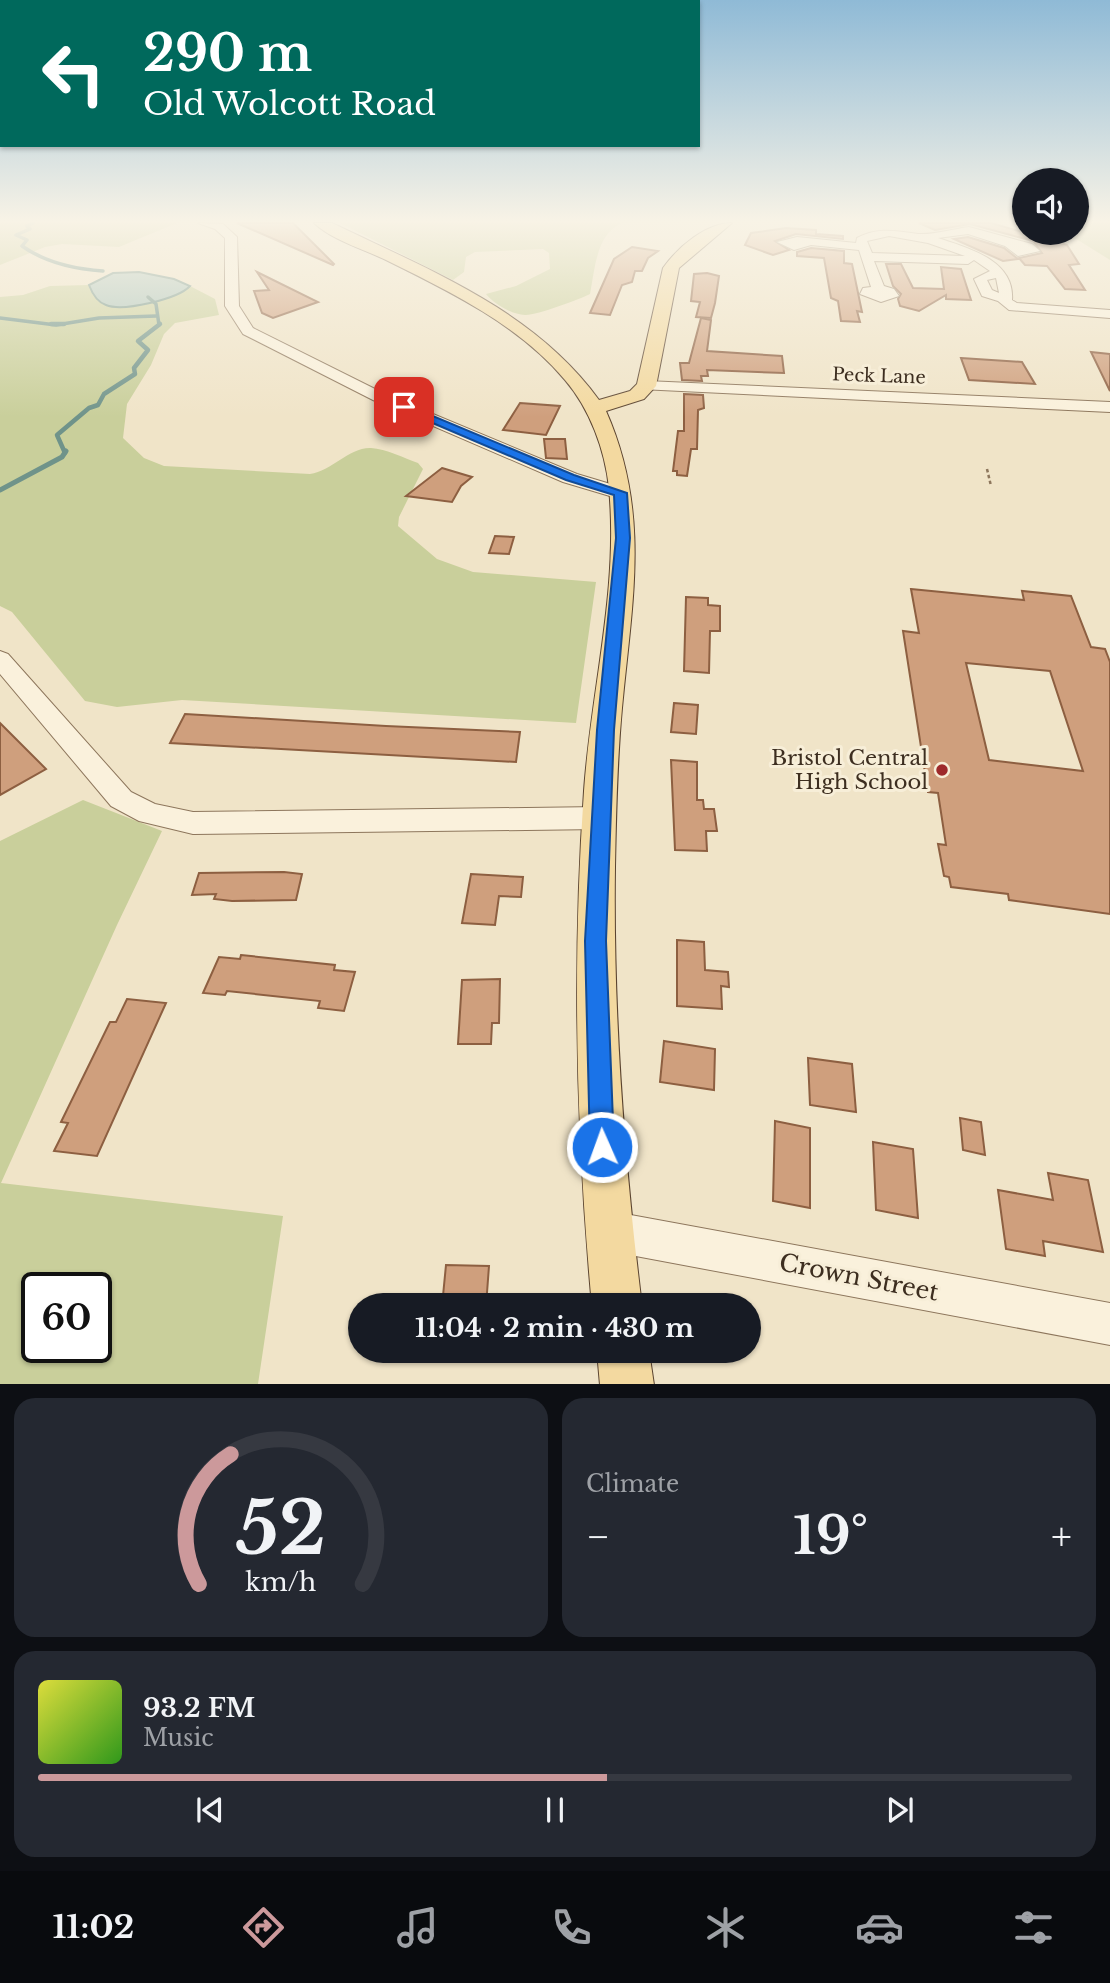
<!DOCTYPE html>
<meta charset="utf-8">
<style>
:root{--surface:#171b24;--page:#242831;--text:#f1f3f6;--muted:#9ea1a6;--line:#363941;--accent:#cc999b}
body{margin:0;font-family:"Libre Baskerville",serif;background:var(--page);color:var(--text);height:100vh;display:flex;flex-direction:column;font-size:26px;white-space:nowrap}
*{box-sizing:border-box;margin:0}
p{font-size:23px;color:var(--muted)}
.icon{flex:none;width:38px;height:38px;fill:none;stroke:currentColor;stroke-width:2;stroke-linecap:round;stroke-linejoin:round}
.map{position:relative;height:1384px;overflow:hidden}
.drawer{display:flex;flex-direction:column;gap:14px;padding:14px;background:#0d0f14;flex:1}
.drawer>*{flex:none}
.hud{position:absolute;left:0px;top:0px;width:700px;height:147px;box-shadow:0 2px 5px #0004;background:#00695c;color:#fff;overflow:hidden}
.buttons{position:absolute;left:1012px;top:168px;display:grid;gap:14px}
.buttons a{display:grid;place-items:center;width:77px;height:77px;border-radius:50%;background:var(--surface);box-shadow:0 2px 5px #0004;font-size:35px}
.speed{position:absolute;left:21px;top:1272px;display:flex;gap:14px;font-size:35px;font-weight:700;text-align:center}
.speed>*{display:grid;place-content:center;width:91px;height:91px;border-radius:50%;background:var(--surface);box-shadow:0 2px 5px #0004;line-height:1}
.speed .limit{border:4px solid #111;border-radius:10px;background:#fff;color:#111}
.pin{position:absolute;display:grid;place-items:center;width:60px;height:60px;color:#fff;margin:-30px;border-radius:14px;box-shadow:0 4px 10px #0006}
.me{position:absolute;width:77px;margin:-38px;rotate:358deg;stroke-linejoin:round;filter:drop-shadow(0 0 5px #0008)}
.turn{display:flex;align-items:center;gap:24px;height:147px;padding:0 28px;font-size:32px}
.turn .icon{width:91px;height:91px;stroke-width:2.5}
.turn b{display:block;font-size:49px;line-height:60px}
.big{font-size:52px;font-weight:700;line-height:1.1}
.drawer .card{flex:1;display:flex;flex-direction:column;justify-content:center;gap:10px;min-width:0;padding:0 24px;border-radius:21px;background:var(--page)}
.drawer .dial{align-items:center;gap:0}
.dial svg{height:182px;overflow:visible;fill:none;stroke:var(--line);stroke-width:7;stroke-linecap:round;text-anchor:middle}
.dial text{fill:var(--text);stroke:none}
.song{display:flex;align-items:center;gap:21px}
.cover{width:84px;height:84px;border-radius:10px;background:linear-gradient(135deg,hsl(60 70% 55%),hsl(110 70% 35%))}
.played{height:7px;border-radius:4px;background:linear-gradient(90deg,var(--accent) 55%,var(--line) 55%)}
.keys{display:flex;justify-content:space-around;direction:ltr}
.heat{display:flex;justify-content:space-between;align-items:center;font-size:38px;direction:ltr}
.drawer .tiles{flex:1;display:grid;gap:14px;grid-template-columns:1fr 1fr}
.card:last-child{grid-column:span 2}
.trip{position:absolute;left:348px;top:1293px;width:413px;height:70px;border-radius:35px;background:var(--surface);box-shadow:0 2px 5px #0004;font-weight:700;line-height:70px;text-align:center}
.dock{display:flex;height:112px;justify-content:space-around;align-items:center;background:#090b0e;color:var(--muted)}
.dock .icon{width:49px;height:49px}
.dock .active{color:var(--accent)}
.dock b{font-size:32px;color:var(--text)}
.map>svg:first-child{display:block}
.green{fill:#c9cf9b;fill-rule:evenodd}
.water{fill:#a9c4bc;stroke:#6f938a;stroke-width:2}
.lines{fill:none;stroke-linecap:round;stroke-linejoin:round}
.stream-far2{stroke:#6f938a;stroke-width:3.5}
.stream-far1{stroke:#6f938a;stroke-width:4.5}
.stream{stroke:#6f938a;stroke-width:5}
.building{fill:#cf9f7d;stroke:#8d5f41;stroke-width:2;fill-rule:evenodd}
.minor-casing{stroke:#8d765c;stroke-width:2}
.major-casing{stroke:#5b4430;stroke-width:2}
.path{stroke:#8d765c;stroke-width:2.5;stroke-dasharray:3.5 2.5;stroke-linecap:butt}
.minor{fill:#faf1dc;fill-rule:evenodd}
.major{fill:#f3d9a0;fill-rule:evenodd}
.route{fill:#1a73e8;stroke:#114b97;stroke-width:2}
.poi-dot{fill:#9e2a2b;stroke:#f7eed8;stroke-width:2.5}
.labels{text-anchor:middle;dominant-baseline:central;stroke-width:6;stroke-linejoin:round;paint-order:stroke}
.far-street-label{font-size:18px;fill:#3d2e20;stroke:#f7eed8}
.poi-label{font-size:21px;fill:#3d2e20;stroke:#f7eed8;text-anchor:end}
.near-street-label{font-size:24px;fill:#3d2e20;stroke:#f7eed8}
</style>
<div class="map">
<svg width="1110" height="1385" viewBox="0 0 1110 1385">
<rect width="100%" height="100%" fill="#f0e4c8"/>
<g class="green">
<path d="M0,223H177L119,247L62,244L45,247L0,265Z"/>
<path d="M340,223H622C596,234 595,269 590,294C581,299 534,316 525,315C512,315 493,303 486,294L516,286L550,269L549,253L543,249L475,252L466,257L464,272L453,280Z"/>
<path d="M1076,223H1110V260L1078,240L1056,233H1076Z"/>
<path d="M89,285L93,295L134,306L168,297L190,286L215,299L219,315L175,323L164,334L151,365L127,404L123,438L144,458L164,466L310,474C332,471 349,447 371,448C386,449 404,458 418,463L423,469L399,517L398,526L437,559L473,572L596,582L576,723L182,700L117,707L85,701L12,612L0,606V297L23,295L50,286Z"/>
<path d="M83,800L162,831L117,925L1,1183L283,1216L258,1384H0V841ZM96,1288V1348H37V1288Z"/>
</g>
<path class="water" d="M139,272L174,279L190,286C178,299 123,312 106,305C97,302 92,293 89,285L113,273Z"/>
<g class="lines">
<g class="stream-far2">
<path d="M33,223L27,226L30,229L16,235L27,240L22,246C46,263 74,269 103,271"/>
<path d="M148,297L156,304L159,325"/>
<path d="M0,318L56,325L99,318L156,316"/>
</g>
<g class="stream-far1">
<path d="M51,324H64"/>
<path d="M65,453L57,435L89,408L98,405L104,394L135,374L134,368L148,350L138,341L160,324"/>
</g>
<path class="stream" d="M0,490L62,457L66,451"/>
</g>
<g class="building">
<path d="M237,223H293L334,264L333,265Z"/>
<path d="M919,223H991L1067,245L1079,264L1069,265L1085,290L1065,289L1047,266L1025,265L1019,258L1042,253L1033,241L970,224L935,230Z"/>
<path d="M786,228L816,230V234L843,236V239L796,234L775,241L789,250L773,255L745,245L751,233Z"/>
<path d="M968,237L1004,248L1018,259L1003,261L954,239Z"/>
<path d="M632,247L658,251L648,258L642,271H635L632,282L622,285L610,315L590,313L614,259Z"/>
<path d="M811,248L844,251V263L852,264L862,312L857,311L860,322L841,321L838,301L831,298L824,258L797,256V252Z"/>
<path d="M886,264H901L913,288L944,289L941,267L961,269L971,300L946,299V295L919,311L900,306L898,299L901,294L893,286Z"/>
<path d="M257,272L318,302L273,318L262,313L254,291L269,290Z"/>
<path d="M707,273L719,276L715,303L711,318L696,317L700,302L691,301L694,274Z"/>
<path d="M701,318L711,320L707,351L782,356L784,373L707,370L708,376H701L702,381L682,380L680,363H689Z"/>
<path d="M1091,352L1110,354V391Z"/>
<path d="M961,358L1022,362L1035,384L969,380Z"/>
<path d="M684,394L703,395L704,408L698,410L697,449H691L687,476L677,475V471H673L678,431H684Z"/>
<path d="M520,403L560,406L546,435L503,430Z"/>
<path d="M544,439H565L567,459L546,458Z"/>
<path d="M442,468L472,477L461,486L452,502L406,496Z"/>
<path d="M495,536L514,537L509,554L489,553Z"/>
<path d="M911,589L1024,600L1022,591L1071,596L1091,647L1105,649L1110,662V914L1009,900L1008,894L951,887L949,877L944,876L938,844L946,845L938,793L928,792L903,631L919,633ZM966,663L1050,671L1083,771L989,760Z"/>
<path d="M686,597L708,598V605L720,606V631H710L709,673L684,671Z"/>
<path d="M674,703L698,705L696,734L671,732Z"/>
<path d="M185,714L386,726L520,732L516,762L170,743Z"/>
<path d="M0,723L46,769L0,795Z"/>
<path d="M671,760L697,762V800H703L704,809H714L717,831H706L707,851L675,850Z"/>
<path d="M284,872L302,874L296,900L232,901L214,899L216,894L192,895L199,873Z"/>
<path d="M471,874L523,877L521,897L499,896L495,925L462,923Z"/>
<path d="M677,940L704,942L705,970L728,972L729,987L721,986L722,1009L677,1006Z"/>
<path d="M241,955L335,965L334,970L355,972L344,1011L318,1008L320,1001L227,991L225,995L203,993L219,957L240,959Z"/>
<path d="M500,979L499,1023H492L491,1044H458L462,980Z"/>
<path d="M127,999L166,1003L97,1156L54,1151L68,1123L61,1122L110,1022H116Z"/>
<path d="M664,1041L715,1049L714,1090L660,1082Z"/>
<path d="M808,1058L852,1064L856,1112L810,1105Z"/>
<path d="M960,1118L981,1122L985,1155L963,1150Z"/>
<path d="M775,1121L810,1128V1208L773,1201Z"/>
<path d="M873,1142L913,1149L918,1218L876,1210Z"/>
<path d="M1048,1173L1088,1180L1103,1252L1043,1241L1045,1256L1006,1249L998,1190L1053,1200Z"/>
<path d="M446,1265L489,1266L486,1306H442Z"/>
</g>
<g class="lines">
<defs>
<g id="minor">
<path d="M198,223L223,224L237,237L239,306L253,328L385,394L577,474L627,489L629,493L620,499L563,482L373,400L243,334L225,306V238L215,229Z"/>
<path d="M969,227L1032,244L1040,251L1018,256L1005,246L968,234L938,238C968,248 1015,260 1012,300L1017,303L1110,310V318L1009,310L998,301L982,296L974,279L990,271L974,260L968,264L874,261L884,286L894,289L899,296L881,302L860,294L863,288L871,287L859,250L811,245L794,250L777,242L797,237L856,243L857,238C878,227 895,231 918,234C934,235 953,229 969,227ZM889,236L928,243L965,256L872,253L867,241ZM996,278L999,293L992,290L987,280Z"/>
<path d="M646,381L1110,402V412L640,389V383Z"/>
<path d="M0,651L8,654L131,792L155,804L193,812L600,807L610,810L614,818L610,826L600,829L193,834L139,821L111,806L0,674Z"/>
<path d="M609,1211L1110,1303V1345L609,1251L595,1245L589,1231L595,1217Z"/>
</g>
<g id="major">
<path d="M314,223H332C429,270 534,310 599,400L630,391L637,384L663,268C678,247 706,223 732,223L679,268L656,386L644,399L606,411C651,513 632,601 622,708C617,761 616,814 615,867C613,1014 624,1159 642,1306H592C576,1132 572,965 584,791C591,690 619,589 609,488C605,450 590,409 565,380C519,325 449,291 386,260C363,249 332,240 314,223Z"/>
<path d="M597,1351H649L654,1385H600Z"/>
</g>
</defs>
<use href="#minor" class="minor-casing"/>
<use href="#major" class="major-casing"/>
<path class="path" d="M987,469L991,486"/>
<use href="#minor" class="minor"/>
<use href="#major" class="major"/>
</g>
<linearGradient id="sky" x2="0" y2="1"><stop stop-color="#8fbad6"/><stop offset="0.53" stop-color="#f8f3e6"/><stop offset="1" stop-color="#f8f3e6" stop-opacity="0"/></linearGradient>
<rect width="1110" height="417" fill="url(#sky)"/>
<path class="route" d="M404,404L574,475L627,493L630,538L614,730L606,941L614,1147L610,1156L602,1159L593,1156L590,1147L585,941L597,730L616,538L614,495L566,480L400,409V405Z"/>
<circle class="poi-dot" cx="942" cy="770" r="7"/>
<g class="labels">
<g class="far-street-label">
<text transform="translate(879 376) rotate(2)">Peck Lane</text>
</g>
<g class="poi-label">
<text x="928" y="758">Bristol Central<tspan x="928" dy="24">High School</tspan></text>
</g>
<g class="near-street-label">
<text transform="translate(859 1277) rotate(11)">Crown Street</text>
</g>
</g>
</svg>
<div class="buttons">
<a><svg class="icon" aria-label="sound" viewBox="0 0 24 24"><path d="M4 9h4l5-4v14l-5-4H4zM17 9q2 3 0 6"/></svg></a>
</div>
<div class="speed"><div class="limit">60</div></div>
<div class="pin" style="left:404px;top:407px;background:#d93025"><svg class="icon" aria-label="arrive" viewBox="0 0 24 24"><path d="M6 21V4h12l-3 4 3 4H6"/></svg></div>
<svg class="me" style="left:602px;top:1147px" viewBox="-20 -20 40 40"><circle r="17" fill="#1a73e8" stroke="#fff" stroke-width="3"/><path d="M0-11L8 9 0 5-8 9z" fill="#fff"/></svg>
<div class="trip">11:04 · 2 min · 430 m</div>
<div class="hud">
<div class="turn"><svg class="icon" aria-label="left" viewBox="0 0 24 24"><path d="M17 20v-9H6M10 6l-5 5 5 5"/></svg><div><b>290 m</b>Old Wolcott Road</div></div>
</div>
</div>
<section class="drawer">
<div class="tiles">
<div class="card dial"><svg viewBox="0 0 100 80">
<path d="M14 69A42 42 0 1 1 86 69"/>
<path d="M14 69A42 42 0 0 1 28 12" stroke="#cc999b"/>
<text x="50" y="56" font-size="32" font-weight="700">52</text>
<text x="50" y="72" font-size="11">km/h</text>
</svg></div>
<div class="card"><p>Climate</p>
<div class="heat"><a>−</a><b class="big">19°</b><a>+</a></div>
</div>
<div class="card">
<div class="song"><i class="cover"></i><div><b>93.2 FM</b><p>Music</p></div></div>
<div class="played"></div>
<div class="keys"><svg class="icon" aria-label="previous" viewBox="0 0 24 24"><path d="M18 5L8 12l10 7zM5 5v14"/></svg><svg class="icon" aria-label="pause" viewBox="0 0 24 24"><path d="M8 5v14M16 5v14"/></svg><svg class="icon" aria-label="next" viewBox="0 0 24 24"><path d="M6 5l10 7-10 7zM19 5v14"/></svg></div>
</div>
</div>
</section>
<nav class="dock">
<b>11:02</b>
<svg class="icon active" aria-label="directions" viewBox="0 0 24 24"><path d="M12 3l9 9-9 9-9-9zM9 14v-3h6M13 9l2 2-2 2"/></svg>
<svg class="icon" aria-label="music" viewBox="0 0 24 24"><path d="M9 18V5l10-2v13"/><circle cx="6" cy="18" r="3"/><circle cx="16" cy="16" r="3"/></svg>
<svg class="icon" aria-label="phone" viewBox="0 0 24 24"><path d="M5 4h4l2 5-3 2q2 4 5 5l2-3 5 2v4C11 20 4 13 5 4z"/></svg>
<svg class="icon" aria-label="climate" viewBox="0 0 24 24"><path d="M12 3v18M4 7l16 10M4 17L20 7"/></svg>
<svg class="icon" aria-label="car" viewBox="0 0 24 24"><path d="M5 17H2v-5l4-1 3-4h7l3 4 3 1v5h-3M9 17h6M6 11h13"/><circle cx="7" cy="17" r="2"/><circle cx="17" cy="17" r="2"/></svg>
<svg class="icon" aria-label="filters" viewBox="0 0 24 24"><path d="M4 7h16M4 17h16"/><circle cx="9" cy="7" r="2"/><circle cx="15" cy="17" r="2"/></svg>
</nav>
